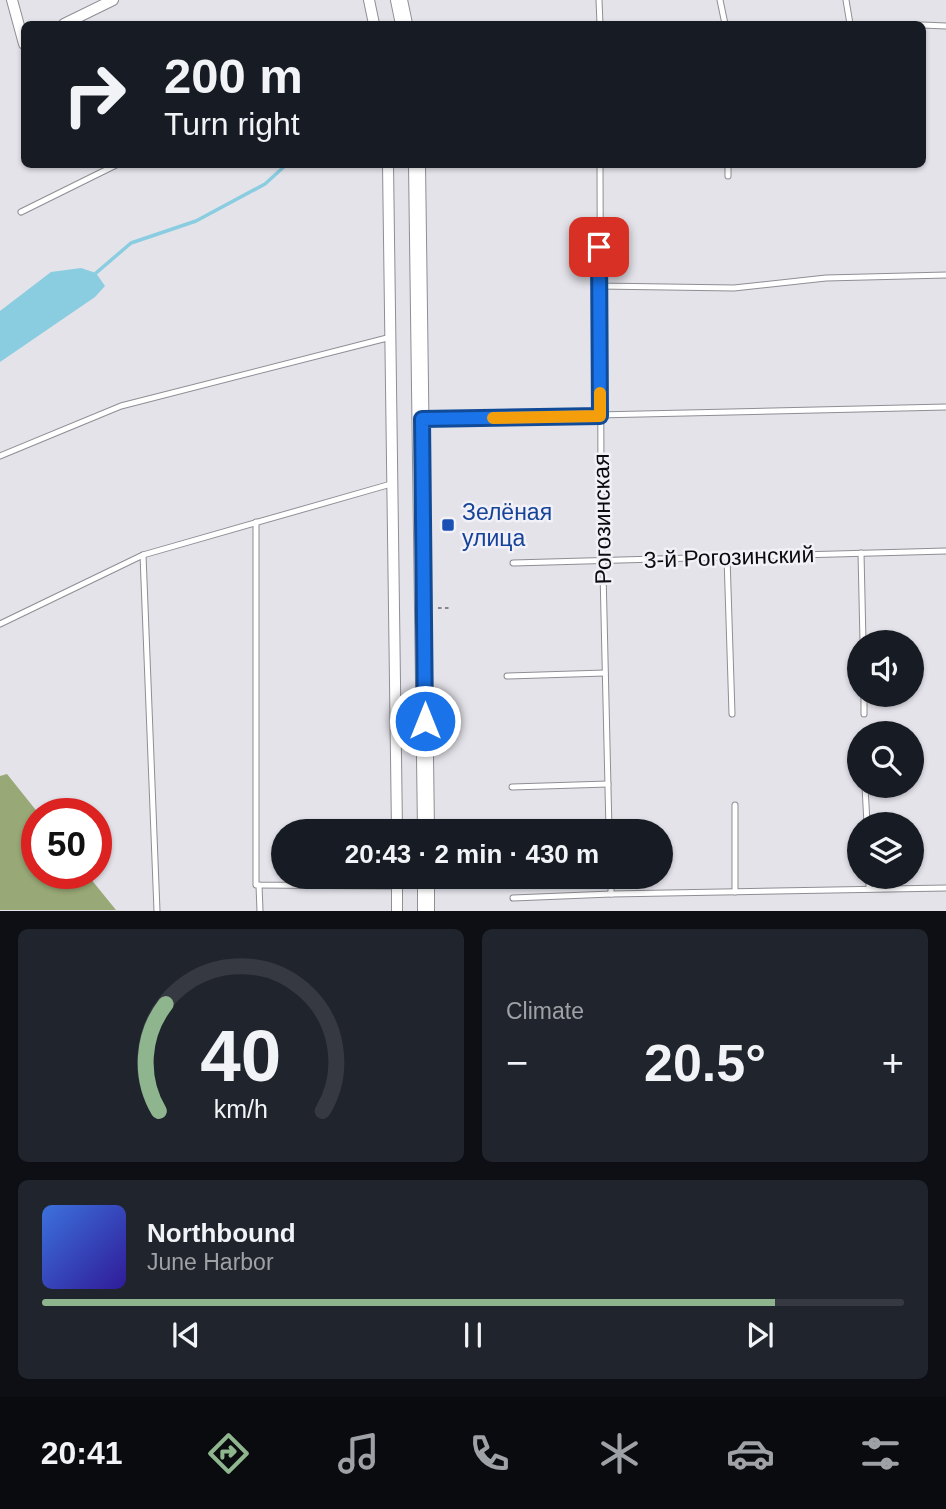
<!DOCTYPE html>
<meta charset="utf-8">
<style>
:root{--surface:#171b24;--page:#20242c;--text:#f1f3f6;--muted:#9ea1a6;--line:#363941;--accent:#8eb58e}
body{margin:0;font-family:Arial,sans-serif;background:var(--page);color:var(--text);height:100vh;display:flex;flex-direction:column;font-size:26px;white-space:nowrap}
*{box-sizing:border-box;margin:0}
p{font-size:23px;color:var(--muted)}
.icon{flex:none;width:38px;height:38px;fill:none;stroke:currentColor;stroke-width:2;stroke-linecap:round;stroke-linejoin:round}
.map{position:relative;height:911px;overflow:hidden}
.panel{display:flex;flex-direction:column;gap:18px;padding:18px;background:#0d0f14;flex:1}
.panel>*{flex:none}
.banner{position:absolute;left:21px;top:21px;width:905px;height:147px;border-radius:10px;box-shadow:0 2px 5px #0004;background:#171b24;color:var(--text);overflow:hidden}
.fabs{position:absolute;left:847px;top:630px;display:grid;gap:14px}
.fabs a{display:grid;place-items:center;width:77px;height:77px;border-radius:50%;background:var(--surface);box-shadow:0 2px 5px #0004;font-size:35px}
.speed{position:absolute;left:21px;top:798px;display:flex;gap:14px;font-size:35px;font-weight:700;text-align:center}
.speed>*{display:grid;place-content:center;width:91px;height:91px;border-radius:50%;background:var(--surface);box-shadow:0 2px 5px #0004;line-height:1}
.speed .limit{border:10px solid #d22;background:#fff;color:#111}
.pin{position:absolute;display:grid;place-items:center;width:60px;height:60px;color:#fff;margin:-30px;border-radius:14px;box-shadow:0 4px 10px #0006}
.me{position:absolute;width:77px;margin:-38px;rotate:0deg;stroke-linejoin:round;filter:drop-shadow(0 0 5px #0008)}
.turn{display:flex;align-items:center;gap:24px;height:147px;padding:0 28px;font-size:32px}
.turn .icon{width:91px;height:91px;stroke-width:2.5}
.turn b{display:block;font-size:49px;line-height:60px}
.big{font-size:52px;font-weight:600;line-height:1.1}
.panel .widget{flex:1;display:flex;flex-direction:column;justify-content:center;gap:10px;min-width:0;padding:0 24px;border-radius:10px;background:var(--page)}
.panel .dial{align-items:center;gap:0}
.dial svg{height:182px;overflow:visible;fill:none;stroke:var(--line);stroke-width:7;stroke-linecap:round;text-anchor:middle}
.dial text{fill:var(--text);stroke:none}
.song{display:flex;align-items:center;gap:21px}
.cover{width:84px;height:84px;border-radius:10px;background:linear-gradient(135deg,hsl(220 70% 55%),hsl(250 70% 35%))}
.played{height:7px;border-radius:4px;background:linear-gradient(90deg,var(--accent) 85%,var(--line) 85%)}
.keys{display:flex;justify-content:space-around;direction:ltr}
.heat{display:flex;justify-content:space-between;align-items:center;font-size:38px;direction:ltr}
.panel .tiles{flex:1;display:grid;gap:18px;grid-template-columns:1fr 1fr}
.widget:last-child{grid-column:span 2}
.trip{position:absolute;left:271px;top:819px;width:402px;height:70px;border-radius:35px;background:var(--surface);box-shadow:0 2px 5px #0004;font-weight:600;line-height:70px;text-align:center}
.tab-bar{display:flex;height:112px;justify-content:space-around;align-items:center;background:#090b0e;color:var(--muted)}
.tab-bar .icon{width:49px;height:49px}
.tab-bar .selected{color:var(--accent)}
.tab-bar b{font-size:32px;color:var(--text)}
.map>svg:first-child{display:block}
.forest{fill:#98a876}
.water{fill:#8acde0}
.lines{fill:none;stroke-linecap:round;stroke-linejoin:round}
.stream{stroke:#8acde0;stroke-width:3.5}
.lane-casing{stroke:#8e8e94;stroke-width:7}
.street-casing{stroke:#8e8e94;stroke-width:12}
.secondary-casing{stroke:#8e8e94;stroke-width:18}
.path{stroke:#858489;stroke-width:2;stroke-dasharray:3.5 3.5;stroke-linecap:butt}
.lane{stroke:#fff;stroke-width:5}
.street{stroke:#fff;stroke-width:10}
.secondary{stroke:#fff;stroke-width:16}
.route-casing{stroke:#114b97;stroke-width:18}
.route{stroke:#1a73e8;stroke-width:12}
.slow{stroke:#f59e0b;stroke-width:12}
.transit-dot{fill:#1a4fb4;stroke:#f1f1f7;stroke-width:2.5}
.labels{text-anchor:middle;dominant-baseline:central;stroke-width:5;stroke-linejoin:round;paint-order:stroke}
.transit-label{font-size:23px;fill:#164399;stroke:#f1f1f7;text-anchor:start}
.street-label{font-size:23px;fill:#0c0c0e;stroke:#f1f1f7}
</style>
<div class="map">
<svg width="946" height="911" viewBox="0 0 946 911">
<rect width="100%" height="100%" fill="#e4e3ea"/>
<path class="forest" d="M7,774L39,814L37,873H86L116,910H0V776Z"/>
<path class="water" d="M81,268L96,273L105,286L95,297L0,362V311L51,272Z"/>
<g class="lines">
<path class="stream" d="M96,273L131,243L196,221L265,184L287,164"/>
<defs>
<g id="lane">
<path d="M599,0L600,24"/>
<path d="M720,0L725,24"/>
<path d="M846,0L850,24"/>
<path d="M922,25L946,26"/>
<path d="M600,164L601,485L609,831"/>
<path d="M728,164V176"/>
<path d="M21,212L118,164"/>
<path d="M599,286L734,288L826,278L946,275"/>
<path d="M422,419L946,407"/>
<path d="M0,456L121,406L391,337"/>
<path d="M256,522V885L397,886"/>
<path d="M861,553L863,642"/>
<path d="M143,555L157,911"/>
<path d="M727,557L732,714"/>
<path d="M513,563L946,551"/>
<path d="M0,624L143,555L391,484"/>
<path d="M507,676L605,673"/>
<path d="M864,695V714"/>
<path d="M865,786L867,824"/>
<path d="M512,787L608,784"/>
<path d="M735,805V892"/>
<path d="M611,877V894L946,888"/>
<path d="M869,877V889"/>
<path d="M259,885L260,911"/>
<path d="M513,898L611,894"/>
</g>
<g id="street">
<path d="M12,0L24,44"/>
<path d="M369,0L374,24"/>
<path d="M64,24L113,0"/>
<path d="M388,164L397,831"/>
<path d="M397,877V911"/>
</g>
<g id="secondary">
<path d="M399,0L404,24"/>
<path d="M417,164L426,831"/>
<path d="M426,877V911"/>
</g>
</defs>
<use href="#lane" class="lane-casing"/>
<use href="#street" class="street-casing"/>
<use href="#secondary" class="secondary-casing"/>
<path class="path" d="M438,608H451"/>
<use href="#lane" class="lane"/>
<use href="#street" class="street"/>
<use href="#secondary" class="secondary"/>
</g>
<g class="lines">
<defs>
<path id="route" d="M425,721L422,419L600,416L599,247"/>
</defs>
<use href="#route" class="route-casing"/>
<use href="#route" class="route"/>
<path class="slow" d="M493,418L600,416V393"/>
</g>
<rect class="transit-dot" x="441" y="518" width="14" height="14" rx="3.5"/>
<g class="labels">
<g class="transit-label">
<text x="462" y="512">Зелёная<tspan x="462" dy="26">улица</tspan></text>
</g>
<g class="street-label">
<text transform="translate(602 519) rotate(-91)">Рогозинская</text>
<text transform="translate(729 557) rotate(-2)">3-й Рогозинский</text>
</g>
</g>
</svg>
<div class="fabs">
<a><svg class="icon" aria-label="sound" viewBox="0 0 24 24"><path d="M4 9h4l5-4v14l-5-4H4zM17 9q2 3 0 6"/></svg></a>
<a><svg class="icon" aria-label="search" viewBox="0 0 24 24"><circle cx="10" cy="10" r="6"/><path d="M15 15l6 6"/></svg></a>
<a><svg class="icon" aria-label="layers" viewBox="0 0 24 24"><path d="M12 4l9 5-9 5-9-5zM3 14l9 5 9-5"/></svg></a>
</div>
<div class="speed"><div class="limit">50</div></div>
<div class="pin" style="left:599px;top:247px;background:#d93025"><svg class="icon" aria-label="arrive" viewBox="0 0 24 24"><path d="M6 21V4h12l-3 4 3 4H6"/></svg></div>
<svg class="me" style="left:425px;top:721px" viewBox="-20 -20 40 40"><circle r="17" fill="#1a73e8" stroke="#fff" stroke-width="3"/><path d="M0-11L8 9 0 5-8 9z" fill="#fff"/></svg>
<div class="trip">20:43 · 2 min · 430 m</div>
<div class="banner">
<div class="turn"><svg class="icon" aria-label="right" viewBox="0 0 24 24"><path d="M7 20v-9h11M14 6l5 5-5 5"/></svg><div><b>200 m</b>Turn right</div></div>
</div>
</div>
<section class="panel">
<div class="tiles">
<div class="widget dial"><svg viewBox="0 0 100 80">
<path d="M14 69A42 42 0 1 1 86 69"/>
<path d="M14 69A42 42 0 0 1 17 22" stroke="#8eb58e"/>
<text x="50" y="56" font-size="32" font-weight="700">40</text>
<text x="50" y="72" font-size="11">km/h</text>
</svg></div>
<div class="widget"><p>Climate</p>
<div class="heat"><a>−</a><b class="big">20.5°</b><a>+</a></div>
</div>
<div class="widget">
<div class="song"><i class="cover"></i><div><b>Northbound</b><p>June Harbor</p></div></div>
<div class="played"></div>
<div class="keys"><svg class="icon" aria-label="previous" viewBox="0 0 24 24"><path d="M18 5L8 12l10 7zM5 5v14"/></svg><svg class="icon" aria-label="pause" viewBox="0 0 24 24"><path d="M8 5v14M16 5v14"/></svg><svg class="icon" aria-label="next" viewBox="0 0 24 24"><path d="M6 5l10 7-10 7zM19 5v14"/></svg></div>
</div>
</div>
</section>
<nav class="tab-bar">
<b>20:41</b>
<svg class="icon selected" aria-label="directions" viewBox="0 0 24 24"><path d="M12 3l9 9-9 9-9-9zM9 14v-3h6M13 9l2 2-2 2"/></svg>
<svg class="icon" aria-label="music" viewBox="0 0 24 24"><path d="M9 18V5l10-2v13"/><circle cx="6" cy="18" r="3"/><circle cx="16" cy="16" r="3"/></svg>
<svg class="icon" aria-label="phone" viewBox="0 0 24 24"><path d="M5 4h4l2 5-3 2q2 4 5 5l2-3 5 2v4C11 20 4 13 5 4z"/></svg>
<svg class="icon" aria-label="climate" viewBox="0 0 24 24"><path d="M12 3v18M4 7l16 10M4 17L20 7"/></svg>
<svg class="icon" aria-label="car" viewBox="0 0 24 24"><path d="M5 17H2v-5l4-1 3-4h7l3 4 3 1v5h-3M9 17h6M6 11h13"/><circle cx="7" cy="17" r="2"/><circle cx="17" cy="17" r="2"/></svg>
<svg class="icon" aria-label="filters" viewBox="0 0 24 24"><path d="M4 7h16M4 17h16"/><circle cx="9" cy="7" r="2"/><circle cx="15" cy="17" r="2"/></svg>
</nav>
